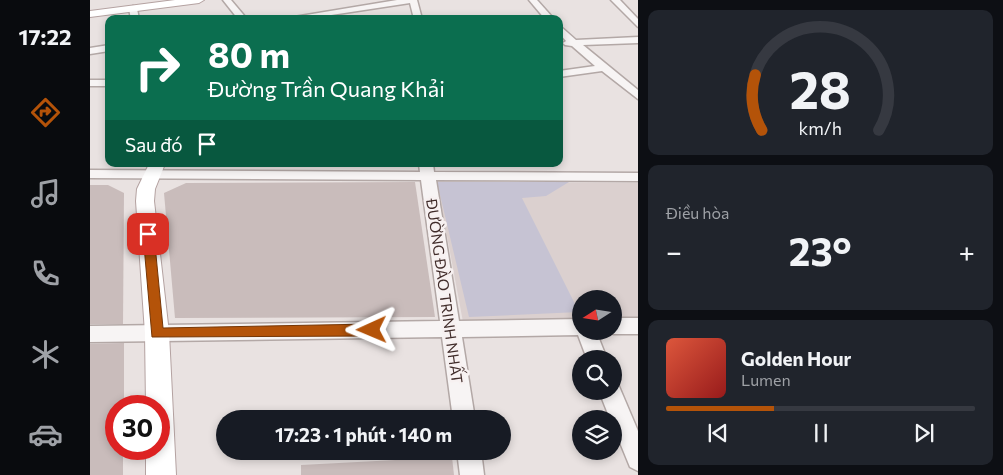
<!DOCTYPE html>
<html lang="vi">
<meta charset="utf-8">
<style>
:root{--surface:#171b24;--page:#20242c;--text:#f1f3f6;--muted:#9ea1a6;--line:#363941;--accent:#b45309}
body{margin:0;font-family:Commissioner,sans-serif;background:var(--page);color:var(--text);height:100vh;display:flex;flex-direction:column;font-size:19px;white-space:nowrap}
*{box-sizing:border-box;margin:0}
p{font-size:16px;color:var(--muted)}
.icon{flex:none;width:28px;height:28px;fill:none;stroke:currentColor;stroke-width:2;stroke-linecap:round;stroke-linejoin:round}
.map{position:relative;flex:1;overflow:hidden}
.side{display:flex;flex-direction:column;gap:10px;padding:10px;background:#0d0f14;width:365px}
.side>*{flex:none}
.guide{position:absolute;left:15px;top:15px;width:458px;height:152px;border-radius:10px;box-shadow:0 2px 8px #0003;background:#0b6e4f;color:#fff;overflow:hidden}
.needle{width:32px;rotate:258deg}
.fabs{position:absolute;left:482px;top:290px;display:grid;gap:10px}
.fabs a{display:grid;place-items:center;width:50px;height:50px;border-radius:50%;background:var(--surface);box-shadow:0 2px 8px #0003;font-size:25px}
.speed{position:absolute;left:15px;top:395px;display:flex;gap:10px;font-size:25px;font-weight:700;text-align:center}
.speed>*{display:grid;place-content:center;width:65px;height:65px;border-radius:50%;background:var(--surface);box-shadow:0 2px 8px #0003;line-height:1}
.speed .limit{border:8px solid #d22;background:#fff;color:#111}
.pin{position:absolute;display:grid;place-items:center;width:42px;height:42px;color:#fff;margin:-21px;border-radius:10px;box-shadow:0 2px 8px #0006}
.me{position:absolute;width:55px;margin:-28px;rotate:269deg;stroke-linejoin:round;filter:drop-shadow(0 0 4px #0008)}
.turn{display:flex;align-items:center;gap:18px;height:105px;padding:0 20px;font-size:22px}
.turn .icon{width:65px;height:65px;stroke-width:2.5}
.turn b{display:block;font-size:35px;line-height:42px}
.then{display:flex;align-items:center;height:48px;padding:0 20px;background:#0003;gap:10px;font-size:19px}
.big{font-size:38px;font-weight:700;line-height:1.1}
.side .tile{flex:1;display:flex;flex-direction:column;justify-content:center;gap:8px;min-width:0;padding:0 18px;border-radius:10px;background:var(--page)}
.side .dial{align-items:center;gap:0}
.dial svg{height:130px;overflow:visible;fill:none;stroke:var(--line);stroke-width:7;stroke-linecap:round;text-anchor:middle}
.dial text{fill:var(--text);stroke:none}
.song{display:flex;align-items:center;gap:15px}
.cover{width:60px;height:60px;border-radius:8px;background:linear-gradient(135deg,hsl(10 70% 55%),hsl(0 70% 35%))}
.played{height:5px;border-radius:2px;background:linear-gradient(90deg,var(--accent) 35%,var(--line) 35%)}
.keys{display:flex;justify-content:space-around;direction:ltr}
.heat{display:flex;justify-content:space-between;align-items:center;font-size:28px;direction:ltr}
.trip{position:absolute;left:126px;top:410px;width:295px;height:50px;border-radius:25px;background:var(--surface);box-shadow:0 2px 8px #0003;font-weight:700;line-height:50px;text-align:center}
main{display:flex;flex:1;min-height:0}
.tabs{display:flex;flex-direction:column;width:90px;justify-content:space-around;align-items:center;background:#090b0e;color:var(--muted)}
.tabs .icon{width:35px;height:35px}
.tabs .active{color:var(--accent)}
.tabs b{font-size:22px;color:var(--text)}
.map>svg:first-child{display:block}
.built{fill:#dbd0cf}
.green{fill:#c6c3d3}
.building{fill:#c9bcbb}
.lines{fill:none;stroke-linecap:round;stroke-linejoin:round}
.minor-casing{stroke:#b3a8a6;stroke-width:3}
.major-casing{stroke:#b4a2a1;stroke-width:2}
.minor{fill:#f7f4f4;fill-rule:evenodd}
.major{fill:#fff;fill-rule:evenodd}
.route{fill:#b45309;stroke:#753606}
.labels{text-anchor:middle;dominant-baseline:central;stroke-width:5;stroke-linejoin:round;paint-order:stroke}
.street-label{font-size:15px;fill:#402c2a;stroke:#f7f1f1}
</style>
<main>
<nav class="tabs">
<b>17:22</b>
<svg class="icon active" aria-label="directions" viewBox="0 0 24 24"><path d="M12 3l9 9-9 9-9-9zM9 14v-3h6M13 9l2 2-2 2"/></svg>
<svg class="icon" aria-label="music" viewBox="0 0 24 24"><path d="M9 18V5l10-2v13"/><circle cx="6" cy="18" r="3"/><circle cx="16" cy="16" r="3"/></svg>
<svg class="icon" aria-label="phone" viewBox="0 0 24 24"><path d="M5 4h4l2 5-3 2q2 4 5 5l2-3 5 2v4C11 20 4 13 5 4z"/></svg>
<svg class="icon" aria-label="climate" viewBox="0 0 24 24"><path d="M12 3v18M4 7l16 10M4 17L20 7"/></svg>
<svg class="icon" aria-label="car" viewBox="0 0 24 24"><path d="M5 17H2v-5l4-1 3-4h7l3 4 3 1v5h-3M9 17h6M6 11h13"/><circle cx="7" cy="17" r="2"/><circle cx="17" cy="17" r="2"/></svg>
</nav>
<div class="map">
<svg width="548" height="475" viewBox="0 0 548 475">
<rect width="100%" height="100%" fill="#e9e2e1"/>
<path class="built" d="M347,182L548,183V319L524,320V299H491V320L373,322Z"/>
<path class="green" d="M347,182H479L456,196L432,198L489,312L379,317Z"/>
<g class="building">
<path d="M325,182L345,317L85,318L74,193L96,183Z"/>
<path d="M0,185H18L34,193L33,324H0Z"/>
<path d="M34,343V406H26V449H33V475H0V344Z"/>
<path d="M362,457L364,475H211V465Z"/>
</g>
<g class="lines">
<defs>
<g id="minor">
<path d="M133,0H141L157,19H148Z"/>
<path d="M307,0H327L332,19H324L320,3L215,19H192Z"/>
<path d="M439,0H447L464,19H455Z"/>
<path d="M521,0H530L548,19V27Z"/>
<path d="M43,6L47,9L49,19H41L39,9Z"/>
<path d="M469,25L486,40L548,37V43L493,45L548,90V99L512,71L469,77V71L505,66L482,46L475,45L473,43L476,41L469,33Z"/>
<path d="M19,45V51L0,54V48Z"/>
<rect x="0" y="80" width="19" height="6"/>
<path d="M329,164H343L344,172L548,173V181L346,180L369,321L491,319V331H506L517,359H497L488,335L372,337L385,419H363L352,337L0,342V326L350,321L331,180L0,178V170L330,172Z"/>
<path d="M524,318H548V334H524L517,332L524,331Z"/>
<path d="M524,383L528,384L548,431V471L540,467L524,428V419H520L509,391H524Z"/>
<path d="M367,451H391L394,475H370Z"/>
</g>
<g id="major">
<path d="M85,0H114L109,3L0,17V11Z"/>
<path d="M59,164H75L65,189L64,201L79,333L86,475H56V449H69V406H56L55,333L46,201L47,189Z"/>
</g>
</defs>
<use href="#minor" class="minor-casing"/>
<use href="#major" class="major-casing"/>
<use href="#minor" class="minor"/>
<use href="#major" class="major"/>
</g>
<path class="route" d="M58,230L64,234L73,328L282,324L287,326L289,330L287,334L282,336L62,337L53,234Z"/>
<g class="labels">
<g class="street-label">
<text transform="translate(355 291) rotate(82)">ĐƯỜNG ĐÀO TRINH NHẤT</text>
</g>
</g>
</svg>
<div class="fabs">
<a><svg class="needle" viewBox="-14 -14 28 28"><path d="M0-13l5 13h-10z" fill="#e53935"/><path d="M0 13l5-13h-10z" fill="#9ea1a6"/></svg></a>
<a><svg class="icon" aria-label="search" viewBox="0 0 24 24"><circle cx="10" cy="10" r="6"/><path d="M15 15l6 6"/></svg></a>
<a><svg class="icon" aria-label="layers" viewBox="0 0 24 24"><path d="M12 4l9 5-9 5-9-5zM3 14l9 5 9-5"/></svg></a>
</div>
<div class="speed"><div class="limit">30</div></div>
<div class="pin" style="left:58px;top:234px;background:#d93025"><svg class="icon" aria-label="arrive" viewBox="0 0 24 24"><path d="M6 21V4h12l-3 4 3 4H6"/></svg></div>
<svg class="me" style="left:282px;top:330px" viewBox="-20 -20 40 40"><path d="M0-17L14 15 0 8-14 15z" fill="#b45309" stroke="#fff" stroke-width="4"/></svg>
<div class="trip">17:23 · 1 phút · 140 m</div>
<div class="guide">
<div class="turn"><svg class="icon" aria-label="right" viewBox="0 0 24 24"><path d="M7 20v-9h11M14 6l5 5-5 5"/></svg><div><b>80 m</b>Đường Trần Quang Khải</div></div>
<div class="then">Sau đó<svg class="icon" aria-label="arrive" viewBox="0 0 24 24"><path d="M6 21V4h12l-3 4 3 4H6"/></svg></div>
</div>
</div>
<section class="side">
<div class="tile dial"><svg viewBox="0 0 100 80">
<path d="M14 69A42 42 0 1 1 86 69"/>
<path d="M14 69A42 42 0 0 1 10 35" stroke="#b45309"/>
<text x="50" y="56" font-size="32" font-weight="700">28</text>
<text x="50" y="72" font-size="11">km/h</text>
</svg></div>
<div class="tile"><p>Điều hòa</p>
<div class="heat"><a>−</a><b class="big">23°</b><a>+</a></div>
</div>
<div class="tile">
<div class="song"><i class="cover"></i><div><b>Golden Hour</b><p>Lumen</p></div></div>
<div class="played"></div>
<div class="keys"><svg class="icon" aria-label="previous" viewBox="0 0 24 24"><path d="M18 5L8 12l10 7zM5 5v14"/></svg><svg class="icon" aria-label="pause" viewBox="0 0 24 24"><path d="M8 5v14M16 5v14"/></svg><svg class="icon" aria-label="next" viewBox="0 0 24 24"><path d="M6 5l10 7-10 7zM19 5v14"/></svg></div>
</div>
</section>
</main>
